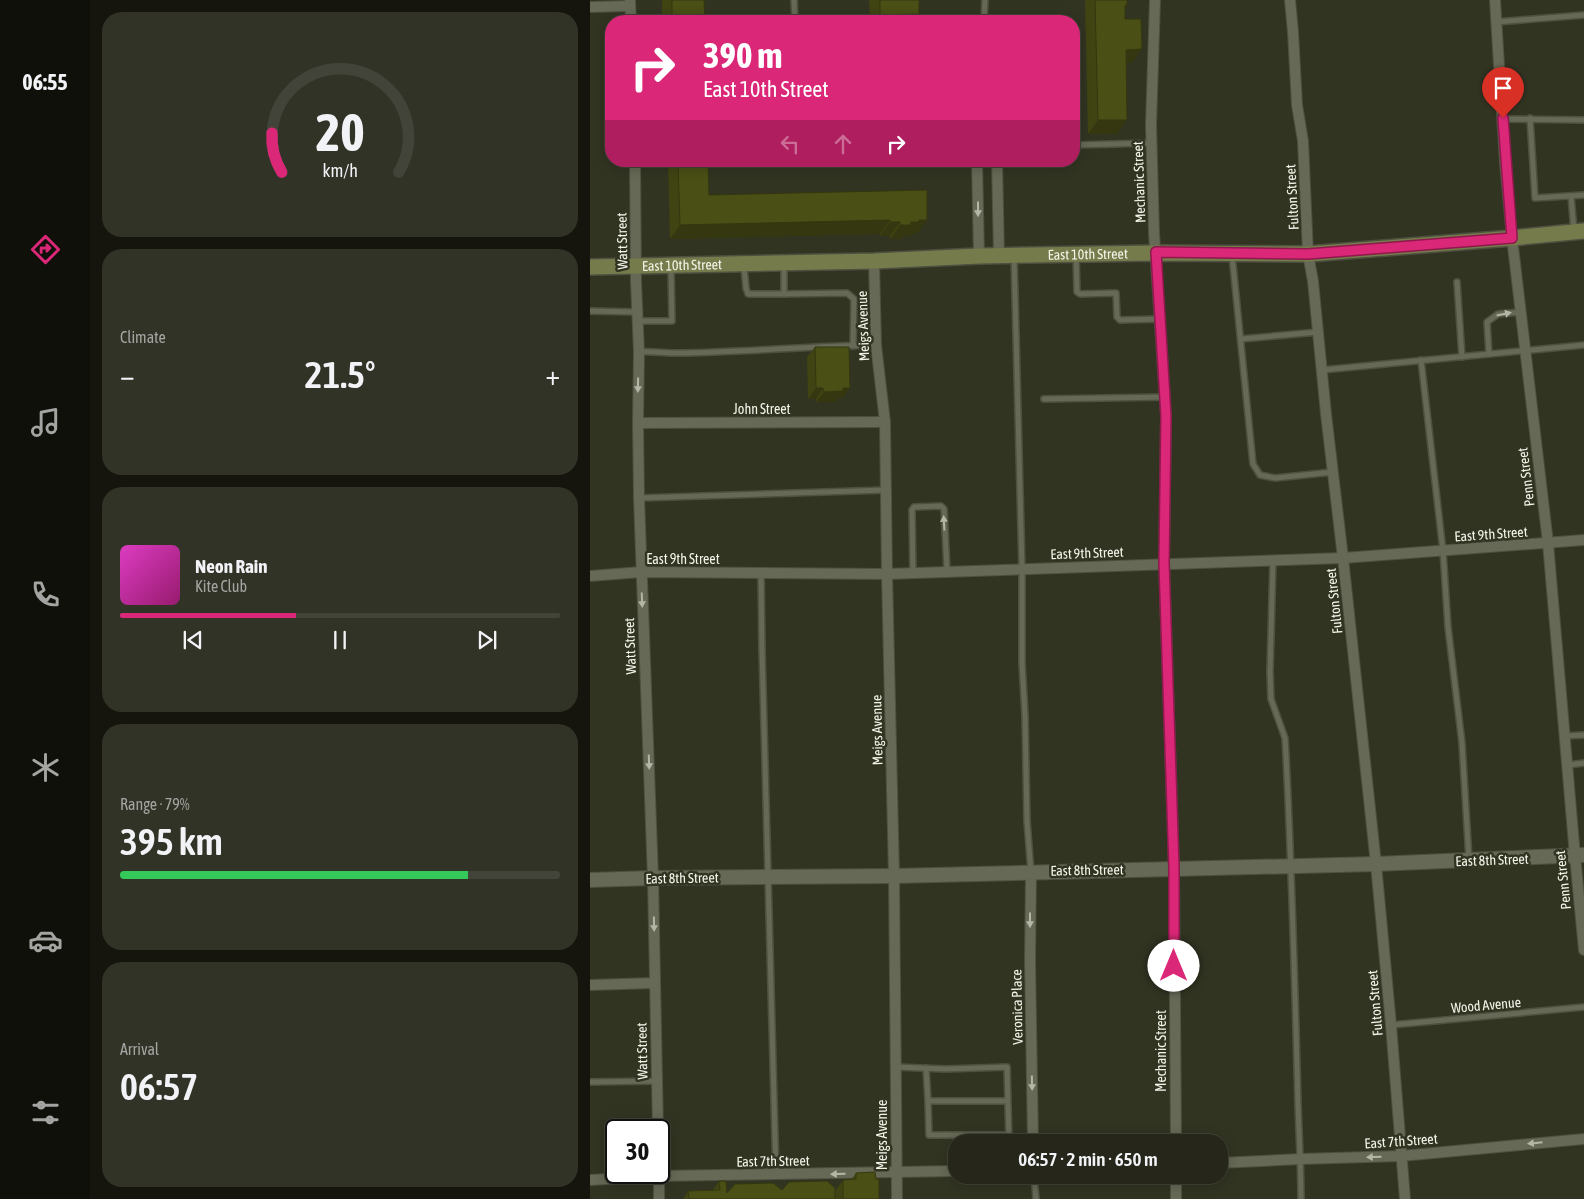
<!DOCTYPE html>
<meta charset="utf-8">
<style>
:root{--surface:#26271a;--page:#323327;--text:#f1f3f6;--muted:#a4a5a2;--line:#424439;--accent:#db2777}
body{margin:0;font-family:"Asap Condensed",sans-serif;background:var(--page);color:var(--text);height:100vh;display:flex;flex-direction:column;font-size:19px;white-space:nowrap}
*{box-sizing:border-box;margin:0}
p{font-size:16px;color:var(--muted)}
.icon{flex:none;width:28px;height:28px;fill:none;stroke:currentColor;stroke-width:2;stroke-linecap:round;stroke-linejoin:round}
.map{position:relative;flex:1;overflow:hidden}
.drawer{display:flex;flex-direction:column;gap:12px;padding:12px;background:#15150e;width:500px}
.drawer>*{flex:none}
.guide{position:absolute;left:15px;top:15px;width:475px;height:152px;border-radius:20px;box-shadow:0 2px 12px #0003,0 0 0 1px var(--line);background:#db2777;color:#fff;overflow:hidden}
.speed{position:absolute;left:15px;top:1119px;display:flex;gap:10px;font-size:25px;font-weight:700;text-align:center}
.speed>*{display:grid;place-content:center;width:65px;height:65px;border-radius:50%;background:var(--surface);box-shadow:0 2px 12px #0003,0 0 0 1px var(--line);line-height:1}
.speed .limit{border:2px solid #111;border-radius:8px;background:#fff;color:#111}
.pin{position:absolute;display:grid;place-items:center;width:42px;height:42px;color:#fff;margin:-51px -21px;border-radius:50% 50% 50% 0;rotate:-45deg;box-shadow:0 0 5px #0007}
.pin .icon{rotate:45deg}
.me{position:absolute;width:55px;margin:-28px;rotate:0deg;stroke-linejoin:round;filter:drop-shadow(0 0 4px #0008)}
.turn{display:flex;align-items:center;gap:18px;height:105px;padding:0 15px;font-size:22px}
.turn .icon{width:65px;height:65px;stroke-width:2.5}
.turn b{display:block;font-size:35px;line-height:42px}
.lanes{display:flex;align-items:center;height:48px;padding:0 15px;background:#0003;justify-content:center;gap:25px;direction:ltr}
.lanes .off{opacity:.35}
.big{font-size:38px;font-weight:600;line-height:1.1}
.drawer .widget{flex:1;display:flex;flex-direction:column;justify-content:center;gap:8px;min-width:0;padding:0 18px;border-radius:20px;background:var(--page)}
.drawer .dial{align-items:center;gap:0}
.dial svg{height:130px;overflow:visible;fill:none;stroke:var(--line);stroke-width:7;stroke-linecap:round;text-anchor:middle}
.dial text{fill:var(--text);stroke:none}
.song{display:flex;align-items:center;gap:15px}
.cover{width:60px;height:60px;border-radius:8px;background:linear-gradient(135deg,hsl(310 70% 55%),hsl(320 70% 35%))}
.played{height:5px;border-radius:2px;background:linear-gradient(90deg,var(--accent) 40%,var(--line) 40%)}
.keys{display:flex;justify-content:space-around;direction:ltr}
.heat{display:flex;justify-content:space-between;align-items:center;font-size:28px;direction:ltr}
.charge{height:8px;border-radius:4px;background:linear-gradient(90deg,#34c759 79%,var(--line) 0)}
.trip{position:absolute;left:358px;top:1134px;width:280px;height:50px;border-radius:20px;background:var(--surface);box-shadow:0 2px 12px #0003,0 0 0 1px var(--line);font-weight:600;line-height:50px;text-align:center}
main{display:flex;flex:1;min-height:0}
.tabs{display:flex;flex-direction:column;width:90px;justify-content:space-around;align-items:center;background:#0f100a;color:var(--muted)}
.tabs .icon{width:35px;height:35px}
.tabs .selected{color:var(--accent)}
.tabs b{font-size:22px;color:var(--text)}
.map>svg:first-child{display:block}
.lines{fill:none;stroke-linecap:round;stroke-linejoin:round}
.service-casing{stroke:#4e5040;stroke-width:8}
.minor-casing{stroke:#4e5040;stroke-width:12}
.secondary-casing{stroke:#4e5040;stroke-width:16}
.primary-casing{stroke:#4e5040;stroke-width:18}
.service{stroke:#666955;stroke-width:5}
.minor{stroke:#666955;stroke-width:10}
.secondary{stroke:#666955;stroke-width:14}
.primary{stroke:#767b4b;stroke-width:15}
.wall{fill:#404413}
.shaded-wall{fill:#34370f}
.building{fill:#4a4f16;stroke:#34370f}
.oneway{fill:#b4b6a6}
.route-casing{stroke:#8e194d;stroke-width:12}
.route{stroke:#db2777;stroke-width:9}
.labels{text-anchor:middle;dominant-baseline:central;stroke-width:5;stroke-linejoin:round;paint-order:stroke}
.street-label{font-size:14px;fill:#f3f5e9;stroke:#323422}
</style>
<main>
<nav class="tabs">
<b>06:55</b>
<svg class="icon selected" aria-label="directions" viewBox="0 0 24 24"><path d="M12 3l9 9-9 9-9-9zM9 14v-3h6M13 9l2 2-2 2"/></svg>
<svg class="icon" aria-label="music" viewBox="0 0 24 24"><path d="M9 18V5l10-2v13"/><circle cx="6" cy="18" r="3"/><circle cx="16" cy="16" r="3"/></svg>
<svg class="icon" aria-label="phone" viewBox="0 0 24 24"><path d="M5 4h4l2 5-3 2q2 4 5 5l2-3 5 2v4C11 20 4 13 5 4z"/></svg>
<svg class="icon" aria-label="climate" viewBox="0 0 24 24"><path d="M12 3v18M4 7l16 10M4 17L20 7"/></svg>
<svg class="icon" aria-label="car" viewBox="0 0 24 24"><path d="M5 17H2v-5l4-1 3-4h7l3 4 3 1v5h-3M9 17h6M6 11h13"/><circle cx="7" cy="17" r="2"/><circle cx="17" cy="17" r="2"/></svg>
<svg class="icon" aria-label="filters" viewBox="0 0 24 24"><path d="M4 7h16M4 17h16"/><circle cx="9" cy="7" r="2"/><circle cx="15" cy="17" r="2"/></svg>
</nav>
<section class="drawer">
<div class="widget dial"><svg viewBox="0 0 100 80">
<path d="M14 69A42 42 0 1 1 86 69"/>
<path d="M14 69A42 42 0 0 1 8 45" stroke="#db2777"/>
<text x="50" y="56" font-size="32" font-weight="700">20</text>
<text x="50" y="72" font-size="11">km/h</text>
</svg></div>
<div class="widget"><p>Climate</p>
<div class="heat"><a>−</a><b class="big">21.5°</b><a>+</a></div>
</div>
<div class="widget">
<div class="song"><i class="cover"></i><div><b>Neon Rain</b><p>Kite Club</p></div></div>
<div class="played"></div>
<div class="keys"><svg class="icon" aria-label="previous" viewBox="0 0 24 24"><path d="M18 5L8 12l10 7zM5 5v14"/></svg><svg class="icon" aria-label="pause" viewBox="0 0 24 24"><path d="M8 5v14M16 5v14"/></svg><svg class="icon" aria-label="next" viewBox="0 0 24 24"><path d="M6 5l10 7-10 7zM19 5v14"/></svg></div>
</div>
<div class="widget"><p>Range · 79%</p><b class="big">395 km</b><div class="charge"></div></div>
<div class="widget"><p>Arrival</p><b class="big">06:57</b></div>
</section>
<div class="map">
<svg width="994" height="1199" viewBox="0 0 994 1199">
<rect width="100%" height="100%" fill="#323422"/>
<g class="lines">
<defs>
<g id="service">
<path d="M204,0L205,21"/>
<path d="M394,21L395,0"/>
<path d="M906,22L994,15"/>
<path d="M940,118L945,198L994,195"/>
<path d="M913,119L994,120"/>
<path d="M484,145L562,143"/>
<path d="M981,196L984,231"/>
<path d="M486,255L487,292L490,294L526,293L527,317L530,320L570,319"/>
<path d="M642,255L663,464L670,475L685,478L743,472"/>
<path d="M424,256L432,569V663L435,715L437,821L441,872"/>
<path d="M194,264V294L257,293L264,299L263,346"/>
<path d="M154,267L156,288L158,294H194"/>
<path d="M867,282L872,357"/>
<path d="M0,311L47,312"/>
<path d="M48,321H82L81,268"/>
<path d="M651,339L728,332"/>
<path d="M49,352C63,351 75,353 87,353C154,352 219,346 286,345"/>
<path d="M899,354L897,322L908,314L931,312"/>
<path d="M831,360L853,551L858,627L872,743L879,860"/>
<path d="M732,370L994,345"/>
<path d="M454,399L575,397"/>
<path d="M49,498L296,490"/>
<path d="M683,560L680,672L681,699L695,738L696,756C702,872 705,988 708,1104C709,1136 711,1167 711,1199"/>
<path d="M171,573L172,650L186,1175"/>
<path d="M323,573L322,510L324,507L351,506L354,509L357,571"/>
<path d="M975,736L994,735"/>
<path d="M978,765L994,763"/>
<path d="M801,1025L994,1007"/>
<path d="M306,1067L356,1069L417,1067L419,1142"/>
<path d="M336,1068L338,1101H417"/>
<path d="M0,1082L66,1081"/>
<path d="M338,1101L339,1135H419"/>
<path d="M444,1175L446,1199"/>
</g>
<g id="minor">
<path d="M565,0L561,125L564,233L576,416L574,563L584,868L586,1142"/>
<path d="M700,0L703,32L707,105L713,141L718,254L723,281L736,414L753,558L786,864L801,1025L815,1199"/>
<path d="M905,0L915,163L922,238L958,543L985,856L994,950"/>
<path d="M40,1L41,21"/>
<path d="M0,7L40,6"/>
<path d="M45,161L46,282L49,352L48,423L49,498L63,878L68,1130"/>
<path d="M387,161L389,256"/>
<path d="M407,161L409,256"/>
<path d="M284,261L286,345L295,422L297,574L304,876L307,1199"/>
<path d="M48,423L295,422"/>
<path d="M0,576L51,572L297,574L753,558L994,540"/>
<path d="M441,872L440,962L443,1142"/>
<path d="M0,985L64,983"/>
<path d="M629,1163L711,1159L811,1156L994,1139"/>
<path d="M69,1168V1199"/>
<path d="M586,1175V1199"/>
<path d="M0,1180L69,1176L366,1171"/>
</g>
<path id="secondary" d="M0,880L63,878L304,876L786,864L994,855"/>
<g id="primary">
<path id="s1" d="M0,267L284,261L389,256L565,253L718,254L922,238L994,231"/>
</g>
</defs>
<use href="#service" class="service-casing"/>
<use href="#minor" class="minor-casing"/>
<use href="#secondary" class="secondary-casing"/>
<use href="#primary" class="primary-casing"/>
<use href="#service" class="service"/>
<use href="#minor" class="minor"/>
<use href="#secondary" class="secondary"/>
<use href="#primary" class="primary"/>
</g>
<g class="wall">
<path d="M72,0H114L115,21H72Z"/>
<path d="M279,0H329L324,21H280Z"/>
<path d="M495,0H537V5L535,8V19L542,63H536L527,134H498Z"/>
<path d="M78,161H118L119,195L337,190L327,234H321L320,236H313L311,239H300V236H290V234L80,239Z"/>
<path d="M225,347L253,398H248L246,402H226V399H218L217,357Z"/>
<path d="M266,1173L286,1179L289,1199H93L98,1191L123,1190L129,1181L137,1193L192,1190L245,1191L253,1180L262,1179Z"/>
</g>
<g class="shaded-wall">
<path d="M329,14L324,21H285L290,15Z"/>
<path d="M82,15H84L80,21H78Z"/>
<path d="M552,49L542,63H526L536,50Z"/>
<path d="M508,120H537L527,134H498Z"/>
<path d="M300,220L290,234L80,239L90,225Z"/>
<path d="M329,220H337L327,234H321L320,236H313L311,239H300L310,225Z"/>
<path d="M300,222H310L300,236H290Z"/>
<path d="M226,388H233L226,399H218Z"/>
<path d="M253,388H260L253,398H248L246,402H226L234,392Z"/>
</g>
<g class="building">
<path d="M82,0H114L115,21H84V15H82Z"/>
<path d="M290,0H329V14L290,15Z"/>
<path d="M505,0H537V5H535V19H551L552,49L536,50L537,120H508Z"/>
<path d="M88,161H118L119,195L337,190V220H329V222H321V225H310V222H300V220L90,225Z"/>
<path d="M225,347H259L260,388H253V391L234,392L233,388H226Z"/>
<path d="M285,1172L286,1179H289V1199H253V1180L266,1179V1173Z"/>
<path d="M129,1181H136L137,1193L145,1184L183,1183L192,1190L199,1182L237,1181L245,1188V1199H99L98,1191L130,1190Z"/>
</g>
<defs><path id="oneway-solid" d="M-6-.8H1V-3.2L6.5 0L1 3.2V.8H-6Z" transform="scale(1.25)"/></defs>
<g class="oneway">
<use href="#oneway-solid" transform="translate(388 209) rotate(90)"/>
<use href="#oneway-solid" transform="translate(914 314) rotate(-12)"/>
<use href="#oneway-solid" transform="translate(48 385) rotate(91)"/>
<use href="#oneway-solid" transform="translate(354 523) rotate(-93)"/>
<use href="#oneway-solid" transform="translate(52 600) rotate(88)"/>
<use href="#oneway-solid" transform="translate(59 762) rotate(88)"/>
<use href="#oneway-solid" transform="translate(440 920) rotate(90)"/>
<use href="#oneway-solid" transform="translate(64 924) rotate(89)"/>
<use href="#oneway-solid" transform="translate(442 1083) rotate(89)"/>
<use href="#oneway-solid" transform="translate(945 1143) rotate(174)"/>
<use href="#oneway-solid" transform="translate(784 1157) rotate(179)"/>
<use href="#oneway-solid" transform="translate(248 1174) rotate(179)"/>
</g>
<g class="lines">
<defs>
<path id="route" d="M584,966V868L574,563L576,416L566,252L718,254L922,238L913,118"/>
</defs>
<use href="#route" class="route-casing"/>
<use href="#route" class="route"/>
</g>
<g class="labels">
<g class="street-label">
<text transform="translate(549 182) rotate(-92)">Mechanic Street</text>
<text transform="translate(702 197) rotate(-93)">Fulton Street</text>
<text transform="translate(32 241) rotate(-91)">Watt Street</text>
<text stroke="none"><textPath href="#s1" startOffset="498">East 10th Street</textPath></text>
<text stroke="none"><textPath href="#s1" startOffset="92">East 10th Street</textPath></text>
<text transform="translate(273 326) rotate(-92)">Meigs Avenue</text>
<text x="172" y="409">John Street</text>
<text transform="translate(936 477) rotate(-97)">Penn Street</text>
<text transform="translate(901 534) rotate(-4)">East 9th Street</text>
<text transform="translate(497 553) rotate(-2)">East 9th Street</text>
<text x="93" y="559">East 9th Street</text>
<text transform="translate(744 601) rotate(-96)">Fulton Street</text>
<text transform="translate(40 646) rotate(-92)">Watt Street</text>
<text transform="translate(287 730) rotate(-91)">Meigs Avenue</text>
<text transform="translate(902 860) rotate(-2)">East 8th Street</text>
<text transform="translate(497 870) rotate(-1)">East 8th Street</text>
<text transform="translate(92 878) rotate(-1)">East 8th Street</text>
<text transform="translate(973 880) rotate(-96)">Penn Street</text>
<text transform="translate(785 1003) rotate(-95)">Fulton Street</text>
<text transform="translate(896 1005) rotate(-5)">Wood Avenue</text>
<text transform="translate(427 1007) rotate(-91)">Veronica Place</text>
<text transform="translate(52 1051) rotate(-91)">Watt Street</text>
<text transform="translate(571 1051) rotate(-90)">Mechanic Street</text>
<text transform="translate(292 1135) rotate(-90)">Meigs Avenue</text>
<text transform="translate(811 1141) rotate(-4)">East 7th Street</text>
<text transform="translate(183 1161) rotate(-1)">East 7th Street</text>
</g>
</g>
</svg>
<div class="speed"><div class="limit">30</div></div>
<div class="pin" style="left:913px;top:118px;background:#d93025"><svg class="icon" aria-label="arrive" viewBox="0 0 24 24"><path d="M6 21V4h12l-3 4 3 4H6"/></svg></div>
<svg class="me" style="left:584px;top:966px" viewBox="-20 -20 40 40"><circle r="19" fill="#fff"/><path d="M0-13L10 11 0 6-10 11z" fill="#db2777"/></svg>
<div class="trip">06:57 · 2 min · 650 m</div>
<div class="guide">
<div class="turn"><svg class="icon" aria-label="right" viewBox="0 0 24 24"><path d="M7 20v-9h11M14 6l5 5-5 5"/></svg><div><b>390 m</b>East 10th Street</div></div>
<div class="lanes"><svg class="icon off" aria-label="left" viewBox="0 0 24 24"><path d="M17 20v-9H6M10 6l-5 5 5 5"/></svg><svg class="icon off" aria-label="ahead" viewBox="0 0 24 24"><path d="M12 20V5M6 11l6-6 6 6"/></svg><svg class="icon" aria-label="right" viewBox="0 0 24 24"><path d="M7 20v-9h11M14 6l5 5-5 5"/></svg></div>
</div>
</div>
</main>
